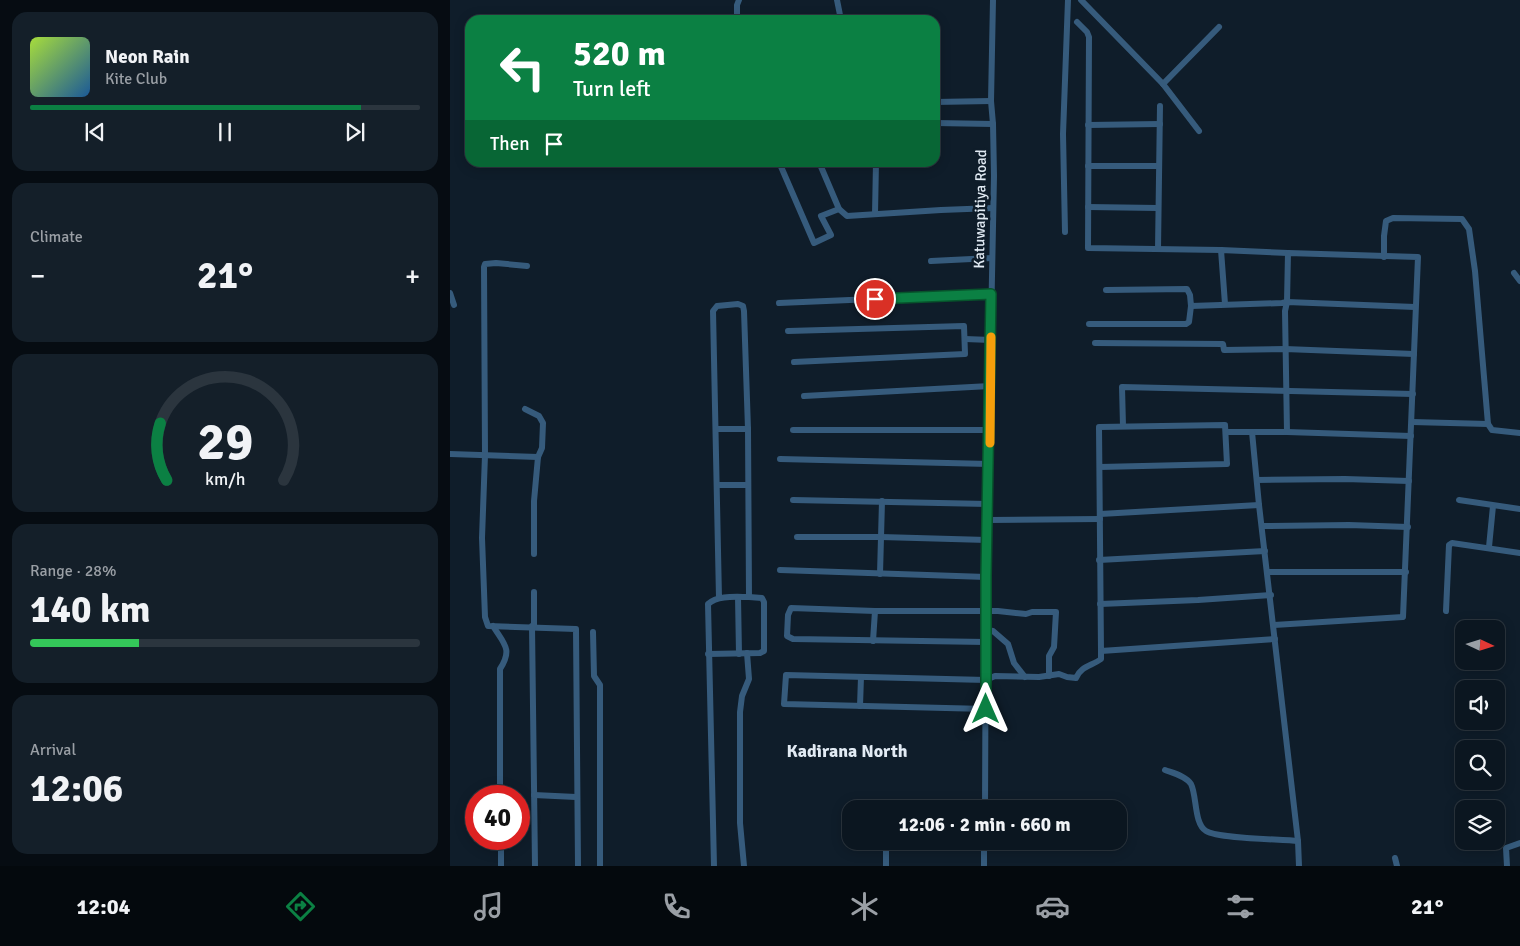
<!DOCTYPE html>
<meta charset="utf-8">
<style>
:root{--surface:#0b1620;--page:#141f29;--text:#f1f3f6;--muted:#9a9fa5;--line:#2b353e;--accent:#0b8043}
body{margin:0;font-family:Signika,sans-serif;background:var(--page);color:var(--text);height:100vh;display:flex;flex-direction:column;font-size:19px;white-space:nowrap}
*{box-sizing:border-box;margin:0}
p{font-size:16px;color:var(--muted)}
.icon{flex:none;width:28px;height:28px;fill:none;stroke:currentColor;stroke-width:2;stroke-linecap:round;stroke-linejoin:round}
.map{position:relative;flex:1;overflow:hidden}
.side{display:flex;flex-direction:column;gap:12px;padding:12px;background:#060c12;width:450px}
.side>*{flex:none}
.top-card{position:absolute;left:15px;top:15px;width:475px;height:152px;border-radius:15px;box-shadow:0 2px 12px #0003,0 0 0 1px var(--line);background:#0b8043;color:#fff;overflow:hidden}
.needle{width:32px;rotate:94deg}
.controls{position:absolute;left:1005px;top:620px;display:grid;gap:10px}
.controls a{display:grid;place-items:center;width:50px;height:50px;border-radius:10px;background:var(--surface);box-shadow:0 2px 12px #0003,0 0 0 1px var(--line);font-size:25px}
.speed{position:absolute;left:15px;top:785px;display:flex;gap:10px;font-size:25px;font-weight:700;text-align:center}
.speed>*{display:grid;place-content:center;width:65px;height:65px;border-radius:50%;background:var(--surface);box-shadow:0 2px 12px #0003,0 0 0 1px var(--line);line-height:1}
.speed .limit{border:8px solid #d22;background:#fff;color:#111}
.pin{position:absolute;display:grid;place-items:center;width:42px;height:42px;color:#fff;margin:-21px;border:2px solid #fff;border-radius:50%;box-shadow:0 1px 5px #0007}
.me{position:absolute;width:55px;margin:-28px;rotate:0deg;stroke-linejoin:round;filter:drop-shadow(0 0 4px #0008)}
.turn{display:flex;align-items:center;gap:18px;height:105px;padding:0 25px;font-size:22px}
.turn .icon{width:65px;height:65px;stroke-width:2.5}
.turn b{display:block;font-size:35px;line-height:42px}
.then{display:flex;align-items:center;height:48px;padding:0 25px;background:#0003;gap:10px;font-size:19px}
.big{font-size:38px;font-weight:700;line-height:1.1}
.side .widget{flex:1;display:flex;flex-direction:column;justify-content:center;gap:8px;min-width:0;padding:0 18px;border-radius:15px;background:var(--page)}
.side .dial{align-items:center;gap:0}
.dial svg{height:130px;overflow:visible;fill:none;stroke:var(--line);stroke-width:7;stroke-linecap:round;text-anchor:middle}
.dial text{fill:var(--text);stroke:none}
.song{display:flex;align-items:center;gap:15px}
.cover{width:60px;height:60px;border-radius:8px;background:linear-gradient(135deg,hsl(80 70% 55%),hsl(210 70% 35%))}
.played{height:5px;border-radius:2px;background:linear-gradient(90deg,var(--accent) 85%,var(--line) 85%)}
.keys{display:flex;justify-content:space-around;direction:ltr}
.heat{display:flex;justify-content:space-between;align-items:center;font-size:28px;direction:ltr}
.charge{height:8px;border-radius:4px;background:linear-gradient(90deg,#34c759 28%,var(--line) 0)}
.trip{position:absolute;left:392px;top:800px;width:285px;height:50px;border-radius:15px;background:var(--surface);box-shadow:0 2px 12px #0003,0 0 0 1px var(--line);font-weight:700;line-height:50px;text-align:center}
.tabs{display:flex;height:80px;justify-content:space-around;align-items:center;background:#04090d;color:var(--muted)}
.tabs .icon{width:35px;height:35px}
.tabs .active{color:var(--accent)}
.tabs b{font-size:22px;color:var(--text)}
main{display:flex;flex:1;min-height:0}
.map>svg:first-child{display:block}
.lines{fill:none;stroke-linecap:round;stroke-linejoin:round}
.minor{stroke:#365b7c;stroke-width:6}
.route-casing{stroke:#07532c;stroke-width:12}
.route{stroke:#0b8043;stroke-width:9}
.slow{stroke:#f59e0b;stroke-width:9}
.labels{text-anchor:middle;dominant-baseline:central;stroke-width:5;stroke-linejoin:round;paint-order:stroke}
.street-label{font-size:15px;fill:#e2ebf4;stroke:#0f1d2a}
.quarter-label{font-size:18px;font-weight:bold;fill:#e2ebf4;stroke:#0f1d2a}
</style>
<main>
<section class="side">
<div class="widget">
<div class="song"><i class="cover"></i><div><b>Neon Rain</b><p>Kite Club</p></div></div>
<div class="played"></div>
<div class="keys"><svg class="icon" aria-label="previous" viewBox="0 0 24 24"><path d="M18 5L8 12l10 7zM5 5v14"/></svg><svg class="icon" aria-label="pause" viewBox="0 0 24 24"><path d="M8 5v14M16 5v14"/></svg><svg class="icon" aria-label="next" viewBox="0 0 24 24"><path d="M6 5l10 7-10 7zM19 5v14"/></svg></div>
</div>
<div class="widget"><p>Climate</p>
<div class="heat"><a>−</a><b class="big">21°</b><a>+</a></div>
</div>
<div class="widget dial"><svg viewBox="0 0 100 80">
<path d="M14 69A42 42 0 1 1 86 69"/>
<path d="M14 69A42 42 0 0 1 10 34" stroke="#0b8043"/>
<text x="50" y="56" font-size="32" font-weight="700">29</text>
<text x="50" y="72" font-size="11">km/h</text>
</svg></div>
<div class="widget"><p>Range · 28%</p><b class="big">140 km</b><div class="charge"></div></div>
<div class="widget"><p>Arrival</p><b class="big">12:06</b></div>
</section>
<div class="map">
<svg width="1070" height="866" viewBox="0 0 1070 866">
<rect width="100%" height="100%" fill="#0f1d2a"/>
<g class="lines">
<g class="minor">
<path d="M387,0L391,20"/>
<path d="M631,0L713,84L749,131"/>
<path d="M287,20V5L289,0"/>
<path d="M627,22L637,32L639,37L638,248L771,250"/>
<path d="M713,84L769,27"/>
<path d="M485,102L541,101"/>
<path d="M485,123L543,124"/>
<path d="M638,125L710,124"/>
<path d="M329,162L364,243L381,235L371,216L389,209"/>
<path d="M369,162L389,209L397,216L491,210L543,208"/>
<path d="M638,166H709"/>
<path d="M638,207L708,208"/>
<path d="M425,214L426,162"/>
<path d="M615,232L613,134L618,0"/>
<path d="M708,249L710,106"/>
<path d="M934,257V236L936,221L943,218L1012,219L1019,229L1025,271L1038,424"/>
<path d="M481,261L542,258"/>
<path d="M77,266L46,263L35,264L34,267L35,455L32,538L35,617L38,626L126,629L128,866"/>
<path d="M1064,273L1070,281"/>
<path d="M656,290L737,289L740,295L741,306L832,303L837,302L965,307"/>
<path d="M0,293L4,305"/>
<path d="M329,303L541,294"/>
<path d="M775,304L771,250L838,253"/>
<path d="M639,324H736L739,322L741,306"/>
<path d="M338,331L514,326L515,354L344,362"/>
<path d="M515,339L541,340"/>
<path d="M645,343L773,344L774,350L835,349L964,354"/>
<path d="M354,396L540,386"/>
<path d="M75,409L89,416L93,423L92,448L88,457L84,501V554"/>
<path d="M962,422L1038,424L1042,430L1070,433"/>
<path d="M673,426L672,387L963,394"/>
<path d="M266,429H298"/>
<path d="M343,430H540"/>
<path d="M776,432H837L835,311L837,302L838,253L968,257L953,617L824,625"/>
<path d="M802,432L809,505L848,841L849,866"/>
<path d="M837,432L961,436"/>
<path d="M0,454L88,457"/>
<path d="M330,459L539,464"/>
<path d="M650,467L777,464L775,425L649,427L651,651L825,639"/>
<path d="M807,480L895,479L959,481"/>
<path d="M267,485H298"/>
<path d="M343,500L538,504"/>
<path d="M1009,500L1070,509"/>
<path d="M650,514L809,505"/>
<path d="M538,520L650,519"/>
<path d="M812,526L899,525L958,527"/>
<path d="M347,537H431L537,540"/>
<path d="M1039,547L1043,506"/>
<path d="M649,560L815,551"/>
<path d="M330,570L536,577"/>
<path d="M818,572H956"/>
<path d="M430,574L432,501"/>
<path d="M84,592V626"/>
<path d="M288,597L289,654"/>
<path d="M650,604L748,600L821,595"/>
<path d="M996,611L999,545L1002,543L1070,553"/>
<path d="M43,626C54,644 63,649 50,669V796"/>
<path d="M82,626L85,866"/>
<path d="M537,630L543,631L558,644L564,663L575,677"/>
<path d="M143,632L144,676L150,685V866"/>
<path d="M423,641L425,611"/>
<path d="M536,642L343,639L337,636L338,615L341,608L425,611H548L576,614L582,612H606L604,647L599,656V676"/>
<path d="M258,654L310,653L314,651V602L312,598L299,597"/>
<path d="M410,706L411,677"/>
<path d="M536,709L334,704L336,675L536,680L545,676L589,677L609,674L617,677L626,678C631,666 642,666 651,659V651"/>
<path d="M715,770C723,773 736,776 741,784C747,796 744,824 756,831C769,839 830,839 848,841"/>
<path d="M84,795L126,797"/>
<path d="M436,809V803"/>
<path d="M535,809L536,577L544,176L543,124L541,101L543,0"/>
<path d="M51,839V866"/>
<path d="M945,858L947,866"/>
<path d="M264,866L258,604C268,595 286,597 299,597L298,429L294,311L293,306L288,304L267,306L263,311L269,598"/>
<path d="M294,866L290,823V712L292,696L299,679L297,653"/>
<path d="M436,866V841"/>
<path d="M534,866V841"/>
<path d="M1057,866L1056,848L1070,843"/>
</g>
</g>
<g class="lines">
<defs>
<path id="route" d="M425,299L541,294L536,577V709"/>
</defs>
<use href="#route" class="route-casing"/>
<use href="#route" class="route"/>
<path class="slow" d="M540,443L541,337"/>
</g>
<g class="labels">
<g class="street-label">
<text transform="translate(530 209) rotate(-89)">Katuwapitiya Road</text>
</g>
<g class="quarter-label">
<text x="397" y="751">Kadirana North</text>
</g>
</g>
</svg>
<div class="controls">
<a><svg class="needle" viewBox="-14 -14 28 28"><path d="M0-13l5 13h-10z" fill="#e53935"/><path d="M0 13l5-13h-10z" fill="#9a9fa5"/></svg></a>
<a><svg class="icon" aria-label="sound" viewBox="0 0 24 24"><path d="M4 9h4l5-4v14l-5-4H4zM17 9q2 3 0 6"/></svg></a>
<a><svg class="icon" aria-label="search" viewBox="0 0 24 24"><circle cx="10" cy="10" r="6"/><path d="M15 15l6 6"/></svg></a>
<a><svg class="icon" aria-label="layers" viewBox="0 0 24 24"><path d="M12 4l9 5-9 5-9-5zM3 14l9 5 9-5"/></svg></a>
</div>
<div class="speed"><div class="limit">40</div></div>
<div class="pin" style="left:425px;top:299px;background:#d93025"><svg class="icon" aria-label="arrive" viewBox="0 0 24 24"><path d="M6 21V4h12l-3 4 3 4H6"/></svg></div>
<svg class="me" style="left:536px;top:709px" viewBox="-20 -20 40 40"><path d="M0-17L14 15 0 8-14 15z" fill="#0b8043" stroke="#fff" stroke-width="4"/></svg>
<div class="trip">12:06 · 2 min · 660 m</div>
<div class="top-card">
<div class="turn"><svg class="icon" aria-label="left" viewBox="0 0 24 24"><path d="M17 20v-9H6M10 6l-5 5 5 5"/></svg><div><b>520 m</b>Turn left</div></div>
<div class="then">Then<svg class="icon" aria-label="arrive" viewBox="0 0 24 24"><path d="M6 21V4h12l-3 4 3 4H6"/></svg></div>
</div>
</div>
</main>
<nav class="tabs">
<b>12:04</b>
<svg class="icon active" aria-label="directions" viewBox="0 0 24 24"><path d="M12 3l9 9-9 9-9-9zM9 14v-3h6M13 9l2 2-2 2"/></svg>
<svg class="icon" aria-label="music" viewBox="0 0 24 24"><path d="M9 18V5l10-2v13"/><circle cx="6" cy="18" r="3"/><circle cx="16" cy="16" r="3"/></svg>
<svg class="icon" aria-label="phone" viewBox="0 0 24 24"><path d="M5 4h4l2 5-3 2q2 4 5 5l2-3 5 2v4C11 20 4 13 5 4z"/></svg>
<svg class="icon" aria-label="climate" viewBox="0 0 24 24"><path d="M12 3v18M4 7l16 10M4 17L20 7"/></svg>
<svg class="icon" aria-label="car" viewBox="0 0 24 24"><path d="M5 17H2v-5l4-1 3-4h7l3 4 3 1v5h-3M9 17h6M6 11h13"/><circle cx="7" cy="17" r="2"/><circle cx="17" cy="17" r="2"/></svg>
<svg class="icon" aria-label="filters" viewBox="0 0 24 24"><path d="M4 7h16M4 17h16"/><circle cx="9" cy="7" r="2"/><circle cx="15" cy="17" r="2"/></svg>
<b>21°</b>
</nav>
